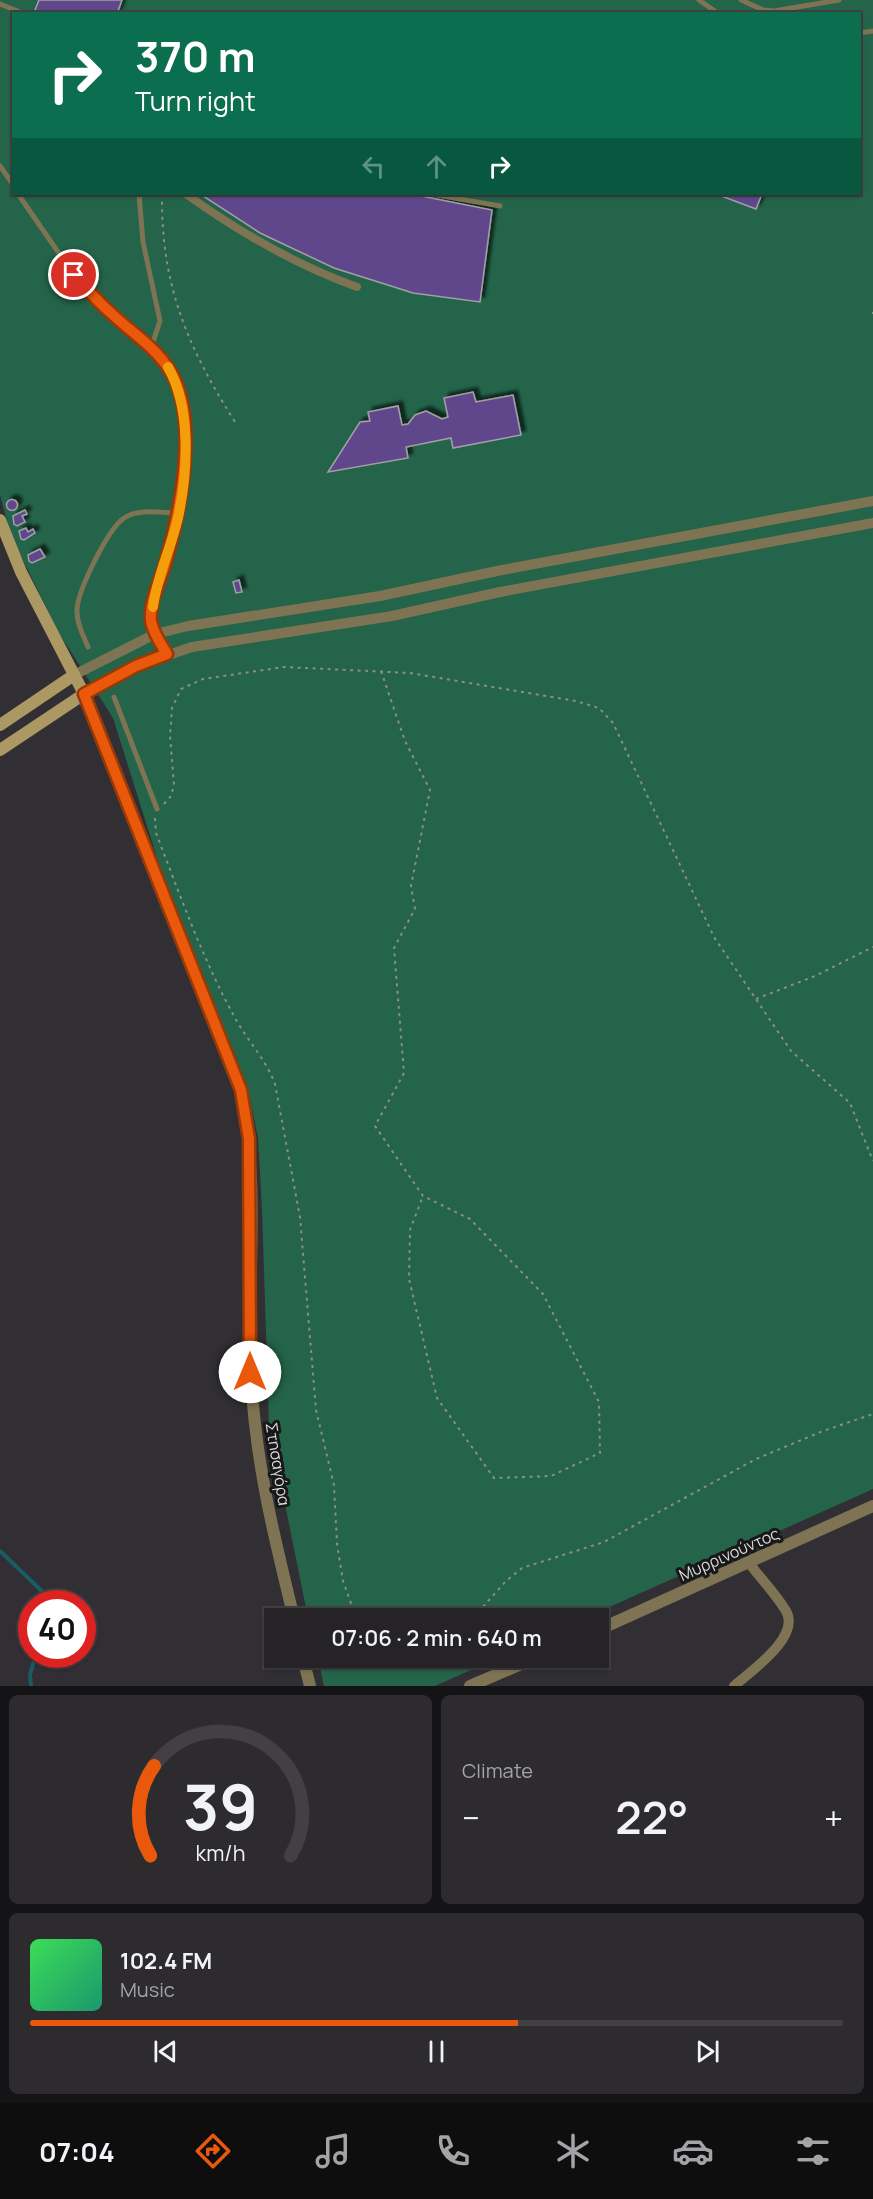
<!DOCTYPE html>
<meta charset="utf-8">
<style>
:root{--surface:#252326;--page:#2d2b2e;--text:#f1f3f6;--muted:#a3a4a7;--line:#424043;--accent:#ea580c}
body{margin:0;font-family:Manrope,sans-serif;background:var(--page);color:var(--text);height:100vh;display:flex;flex-direction:column;font-size:22px;white-space:nowrap}
*{box-sizing:border-box;margin:0}
p{font-size:20px;color:var(--muted)}
.icon{flex:none;width:33px;height:33px;fill:none;stroke:currentColor;stroke-width:2;stroke-linecap:round;stroke-linejoin:round}
.map{position:relative;height:1686px;overflow:hidden}
.sheet{display:flex;flex-direction:column;gap:9px;padding:9px;background:#141315;flex:1}
.sheet>*{flex:none}
.banner{position:absolute;left:12px;top:12px;width:849px;height:183px;border-radius:0px;box-shadow:0 2px 4px #0004,0 0 0 2px var(--line);background:#0b6e4f;color:#fff;overflow:hidden}
.speed{position:absolute;left:18px;top:1590px;display:flex;gap:12px;font-size:30px;font-weight:700;text-align:center}
.speed>*{display:grid;place-content:center;width:78px;height:78px;border-radius:50%;background:var(--surface);box-shadow:0 2px 4px #0004,0 0 0 2px var(--line);line-height:1}
.speed .limit{border:9px solid #d22;background:#fff;color:#111}
.pin{position:absolute;display:grid;place-items:center;width:51px;height:51px;color:#fff;margin:-26px;border:3px solid #fff;border-radius:50%;box-shadow:0 2px 6px #0007}
.me{position:absolute;width:66px;margin:-33px;rotate:0deg;stroke-linejoin:round;filter:drop-shadow(0 0 4px #0008)}
.turn{display:flex;align-items:center;gap:21px;height:126px;padding:0 24px;font-size:27px}
.turn .icon{width:78px;height:78px;stroke-width:2.5}
.turn b{display:block;font-size:42px;line-height:51px}
.lanes{display:flex;align-items:center;height:57px;padding:0 24px;background:#0003;justify-content:center;gap:30px;direction:ltr}
.lanes .off{opacity:.35}
.big{font-size:45px;font-weight:600;line-height:1.1}
.sheet .card{flex:1;display:flex;flex-direction:column;justify-content:center;gap:9px;min-width:0;padding:0 21px;border-radius:9px;background:var(--page)}
.sheet .dial{align-items:center;gap:0}
.dial svg{height:156px;overflow:visible;fill:none;stroke:var(--line);stroke-width:7;stroke-linecap:round;text-anchor:middle}
.dial text{fill:var(--text);stroke:none}
.song{display:flex;align-items:center;gap:18px}
.cover{width:72px;height:72px;border-radius:9px;background:linear-gradient(135deg,hsl(130 70% 55%),hsl(160 70% 35%))}
.played{height:6px;border-radius:3px;background:linear-gradient(90deg,var(--accent) 60%,var(--line) 60%)}
.keys{display:flex;justify-content:space-around;direction:ltr}
.heat{display:flex;justify-content:space-between;align-items:center;font-size:33px;direction:ltr}
.sheet .tiles{flex:1;display:grid;gap:9px;grid-template-columns:1fr 1fr}
.card:last-child{grid-column:span 2}
.trip{position:absolute;left:264px;top:1608px;width:345px;height:60px;border-radius:0px;background:var(--surface);box-shadow:0 2px 4px #0004,0 0 0 2px var(--line);font-weight:600;line-height:60px;text-align:center}
.dock{display:flex;height:96px;justify-content:space-around;align-items:center;background:#0f0e0f;color:var(--muted)}
.dock .icon{width:42px;height:42px}
.dock .current{color:var(--accent)}
.dock b{font-size:27px;color:var(--text)}
.map>svg:first-child{display:block}
.green{fill:#24644a;fill-rule:evenodd}
.lines{fill:none;stroke-linecap:round;stroke-linejoin:round}
.stream{stroke:#185d64;stroke-width:4}
.building{fill:#61478c;stroke:#a1a0a4;stroke-width:1.5;filter:url(#shadow)}
.path{stroke:#8c8b8e;stroke-width:2;stroke-dasharray:3 4.5;stroke-linecap:butt}
.service{stroke:#7e7352;stroke-width:5}
.pedestrian{stroke:#7e7352;stroke-width:8}
.minor{stroke:#7e7352;stroke-width:10}
.tertiary{stroke:#7e7352;stroke-width:12}
.secondary{stroke:#ab9862;stroke-width:12}
.route-casing{stroke:#983908;stroke-width:15}
.route{stroke:#ea580c;stroke-width:10}
.slow{stroke:#f59e0b;stroke-width:10}
.labels{text-anchor:middle;dominant-baseline:central;stroke-width:6;stroke-linejoin:round;paint-order:stroke}
.street-label{font-size:16px;fill:#dad9db;stroke:#181819}
</style>
<div class="map">
<svg width="873" height="1686" viewBox="0 0 873 1686">
<defs>
<filter id="shadow"><feDropShadow dx="4.5" dy="-4.5" stdDeviation="1.5" flood-color="#0009"/></filter>
</defs>
<rect width="100%" height="100%" fill="#312f33"/>
<g class="green">
<path d="M0,0H873V1489L585,1618H308L269,1425L262,1210L258,1138L249,1095L159,864L113,718L59,633L11,536L0,495ZM14,14H860V194H14Z"/>
<path d="M318,1658H498L435,1686H324Z"/>
</g>
<g class="lines">
<g class="stream">
<path d="M0,1551L47,1596L46,1604"/>
<path d="M31,1686L30,1675L36,1654"/>
</g>
</g>
<g class="building">
<path d="M39,0H122L117,14H45L35,10Z"/>
<path d="M200,194H411L492,210L480,302L413,293L334,268L260,233Z"/>
<path d="M716,194H762L756,209Z"/>
<path d="M473,392L476,402L513,395L521,435L453,448L451,438L406,447L408,458L328,472L360,422L370,421L368,412L398,406L402,425L408,424L415,415L426,411L442,419L448,417L444,398Z"/>
<circle cx="12" cy="505" r="5.5"/>
<path d="M25,510L27,514L22,516L25,522L17,526L14,524L13,516Z"/>
<path d="M26,528L28,532L33,529L35,533L24,540L21,539L19,531Z"/>
<path d="M40,549L45,557L32,563L29,561L28,555Z"/>
<path d="M239,580L242,592L236,593L233,582Z"/>
</g>
<g class="lines">
<g class="path">
<path d="M162,194C161,285 187,346 235,422"/>
<path d="M873,312V314"/>
<path d="M381,671L405,741L430,790L411,886L415,909L394,948L404,1073L375,1126L423,1196L470,1219L543,1294L599,1402L600,1453L551,1476L494,1478L437,1398L409,1279L410,1230L423,1196"/>
<path d="M164,804L171,796L174,785L170,736L172,708L181,689L203,679L284,667L410,673L576,701L599,708L613,723L714,937L791,1051L850,1103L873,1161"/>
<path d="M155,818L156,833C180,895 203,960 235,1018C248,1041 266,1060 275,1084L300,1217L316,1410L334,1485L337,1544L343,1581L352,1606L360,1618"/>
<path d="M756,999L815,976L873,947"/>
<path d="M473,1618L506,1581L522,1568L604,1542L756,1459L823,1431L873,1414"/>
</g>
<g class="service">
<path d="M699,0L719,14"/>
<path d="M741,0L763,10L774,11L839,0"/>
<path d="M0,4L25,14"/>
<path d="M860,33L873,31"/>
<path d="M0,166L14,186"/>
<path d="M18,194L74,275L110,313L164,360L175,381L183,422L185,471L179,513L154,599L151,620L155,634L167,654"/>
<path d="M139,194L143,242L160,321L151,348"/>
<path d="M431,194L500,206"/>
<path d="M88,647C83,635 77,624 77,612C76,593 108,529 124,518C139,508 163,513 179,513"/>
<path d="M114,697L157,809"/>
</g>
<path class="pedestrian" d="M186,194C239,232 296,265 357,287"/>
<g class="minor">
<path d="M74,675L155,634L188,626L380,596L497,571L873,501"/>
<path d="M84,694L136,666L192,647L392,616L500,592L873,523"/>
<path d="M734,1686C751,1671 801,1637 786,1611C776,1594 761,1579 749,1563"/>
</g>
<g class="tertiary">
<path d="M84,694L241,1090C260,1182 247,1279 251,1372C254,1456 274,1537 294,1618"/>
<path d="M598,1630L873,1506"/>
<path d="M303,1658L310,1686"/>
<path d="M470,1686L535,1658"/>
</g>
<g class="secondary">
<path d="M0,520L21,572L84,694L0,750"/>
<path d="M0,725L74,675"/>
</g>
</g>
<g class="lines">
<defs>
<path id="route" d="M74,275C86,288 98,302 112,314C134,335 162,351 175,380C197,430 180,513 165,564C160,581 149,603 151,621C153,633 161,644 167,654L136,666L84,694L241,1090L249,1139L250,1372"/>
</defs>
<use href="#route" class="route-casing"/>
<use href="#route" class="route"/>
<path class="slow" d="M153,607C157,575 173,544 179,513C188,468 191,408 168,367"/>
</g>
<g class="labels">
<g class="street-label">
<text transform="translate(278 1464) rotate(81)">Στησαγόρα</text>
<text transform="translate(729 1554) rotate(-24)">Μυρρινούντος</text>
</g>
</g>
</svg>
<div class="speed"><div class="limit">40</div></div>
<div class="pin" style="left:74px;top:275px;background:#d93025"><svg class="icon" aria-label="arrive" viewBox="0 0 24 24"><path d="M6 21V4h12l-3 4 3 4H6"/></svg></div>
<svg class="me" style="left:250px;top:1372px" viewBox="-20 -20 40 40"><circle r="19" fill="#fff"/><path d="M0-13L10 11 0 6-10 11z" fill="#ea580c"/></svg>
<div class="trip">07:06 · 2 min · 640 m</div>
<div class="banner">
<div class="turn"><svg class="icon" aria-label="right" viewBox="0 0 24 24"><path d="M7 20v-9h11M14 6l5 5-5 5"/></svg><div><b>370 m</b>Turn right</div></div>
<div class="lanes"><svg class="icon off" aria-label="left" viewBox="0 0 24 24"><path d="M17 20v-9H6M10 6l-5 5 5 5"/></svg><svg class="icon off" aria-label="ahead" viewBox="0 0 24 24"><path d="M12 20V5M6 11l6-6 6 6"/></svg><svg class="icon" aria-label="right" viewBox="0 0 24 24"><path d="M7 20v-9h11M14 6l5 5-5 5"/></svg></div>
</div>
</div>
<section class="sheet">
<div class="tiles">
<div class="card dial"><svg viewBox="0 0 100 80">
<path d="M14 69A42 42 0 1 1 86 69"/>
<path d="M14 69A42 42 0 0 1 16 23" stroke="#ea580c"/>
<text x="50" y="56" font-size="32" font-weight="700">39</text>
<text x="50" y="72" font-size="11">km/h</text>
</svg></div>
<div class="card"><p>Climate</p>
<div class="heat"><a>−</a><b class="big">22°</b><a>+</a></div>
</div>
<div class="card">
<div class="song"><i class="cover"></i><div><b>102.4 FM</b><p>Music</p></div></div>
<div class="played"></div>
<div class="keys"><svg class="icon" aria-label="previous" viewBox="0 0 24 24"><path d="M18 5L8 12l10 7zM5 5v14"/></svg><svg class="icon" aria-label="pause" viewBox="0 0 24 24"><path d="M8 5v14M16 5v14"/></svg><svg class="icon" aria-label="next" viewBox="0 0 24 24"><path d="M6 5l10 7-10 7zM19 5v14"/></svg></div>
</div>
</div>
</section>
<nav class="dock">
<b>07:04</b>
<svg class="icon current" aria-label="directions" viewBox="0 0 24 24"><path d="M12 3l9 9-9 9-9-9zM9 14v-3h6M13 9l2 2-2 2"/></svg>
<svg class="icon" aria-label="music" viewBox="0 0 24 24"><path d="M9 18V5l10-2v13"/><circle cx="6" cy="18" r="3"/><circle cx="16" cy="16" r="3"/></svg>
<svg class="icon" aria-label="phone" viewBox="0 0 24 24"><path d="M5 4h4l2 5-3 2q2 4 5 5l2-3 5 2v4C11 20 4 13 5 4z"/></svg>
<svg class="icon" aria-label="climate" viewBox="0 0 24 24"><path d="M12 3v18M4 7l16 10M4 17L20 7"/></svg>
<svg class="icon" aria-label="car" viewBox="0 0 24 24"><path d="M5 17H2v-5l4-1 3-4h7l3 4 3 1v5h-3M9 17h6M6 11h13"/><circle cx="7" cy="17" r="2"/><circle cx="17" cy="17" r="2"/></svg>
<svg class="icon" aria-label="filters" viewBox="0 0 24 24"><path d="M4 7h16M4 17h16"/><circle cx="9" cy="7" r="2"/><circle cx="15" cy="17" r="2"/></svg>
</nav>
